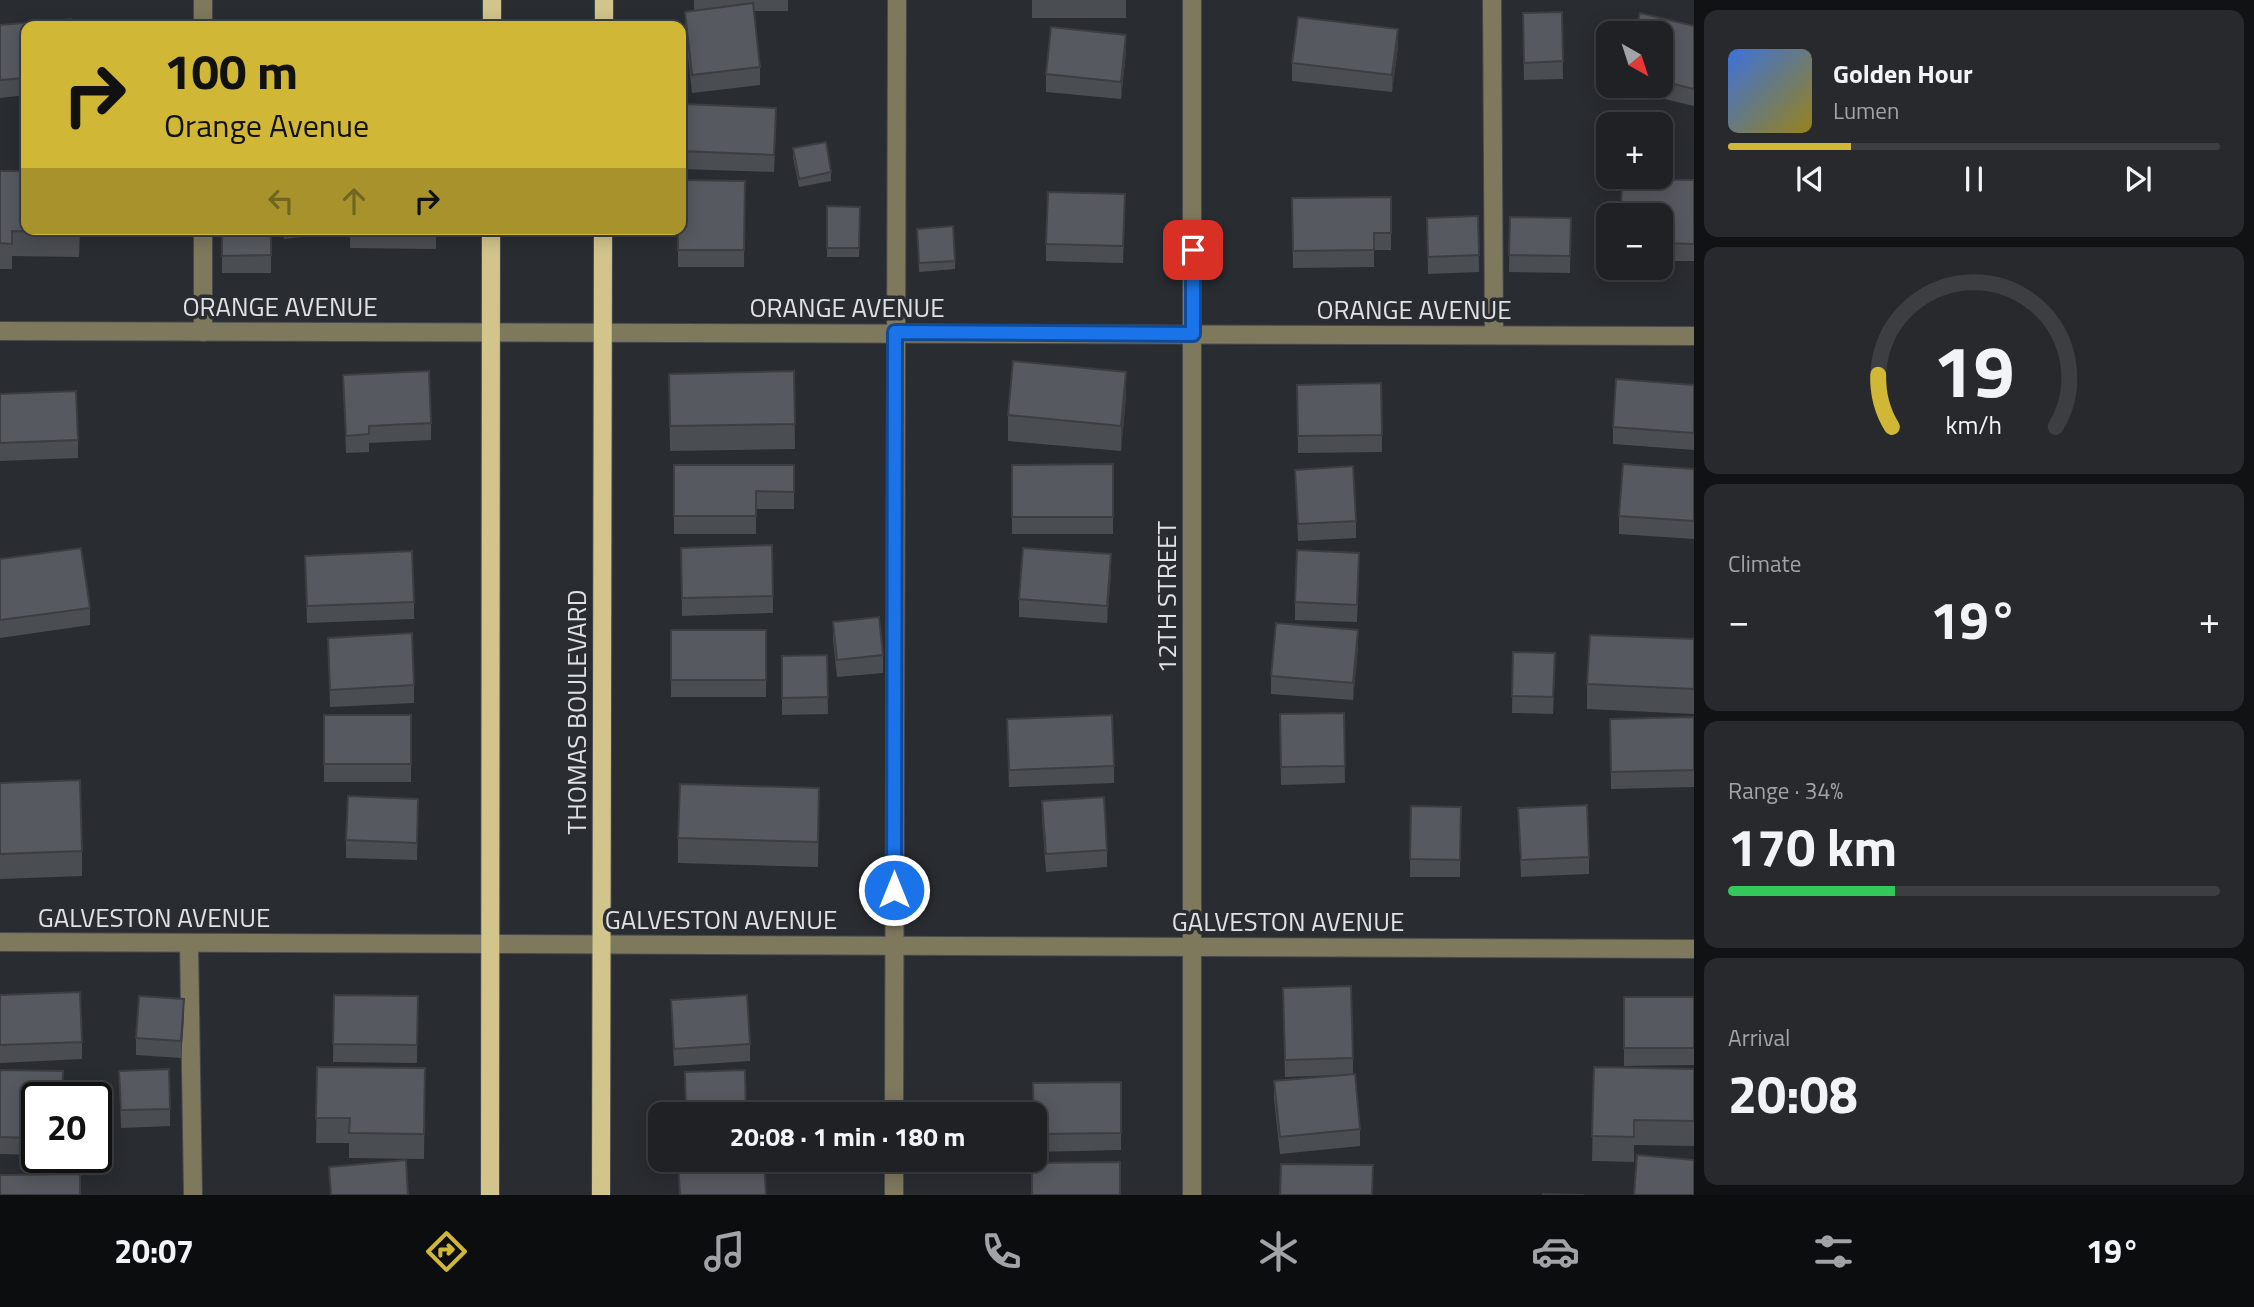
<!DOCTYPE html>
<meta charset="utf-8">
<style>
:root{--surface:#1f2125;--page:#27292d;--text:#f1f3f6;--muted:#a1a3a7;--line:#3c3e42;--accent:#d1b736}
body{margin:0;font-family:"Titillium Web",sans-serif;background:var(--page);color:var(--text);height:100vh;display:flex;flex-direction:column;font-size:26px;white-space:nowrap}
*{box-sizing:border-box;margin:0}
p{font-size:23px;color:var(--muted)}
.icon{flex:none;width:38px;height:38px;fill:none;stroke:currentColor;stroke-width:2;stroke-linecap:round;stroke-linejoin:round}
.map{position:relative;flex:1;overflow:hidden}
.panel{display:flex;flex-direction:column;gap:10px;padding:10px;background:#111214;width:560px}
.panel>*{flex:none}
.top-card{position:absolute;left:21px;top:21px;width:665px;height:214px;border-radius:14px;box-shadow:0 4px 18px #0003,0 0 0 2px var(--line);background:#d1b736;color:#111;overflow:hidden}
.needle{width:46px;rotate:141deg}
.fabs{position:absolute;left:1596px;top:21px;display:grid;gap:14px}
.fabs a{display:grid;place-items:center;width:77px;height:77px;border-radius:14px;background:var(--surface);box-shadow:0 4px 18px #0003,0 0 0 2px var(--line);font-size:35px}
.speed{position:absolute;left:21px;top:1082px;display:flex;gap:14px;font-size:35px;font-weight:700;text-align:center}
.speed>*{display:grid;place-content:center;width:91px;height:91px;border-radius:50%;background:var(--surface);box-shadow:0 4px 18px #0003,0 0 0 2px var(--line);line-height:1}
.speed .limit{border:4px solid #111;border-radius:10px;background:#fff;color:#111}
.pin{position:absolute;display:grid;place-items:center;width:60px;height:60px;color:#fff;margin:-30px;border-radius:14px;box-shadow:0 4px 10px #0006}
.me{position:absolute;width:77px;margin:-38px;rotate:0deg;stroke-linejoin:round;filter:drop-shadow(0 0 5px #0008)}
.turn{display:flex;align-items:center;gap:24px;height:147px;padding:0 28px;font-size:32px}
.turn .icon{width:91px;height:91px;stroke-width:2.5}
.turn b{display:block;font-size:49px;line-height:60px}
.lanes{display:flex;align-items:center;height:66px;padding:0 28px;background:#0003;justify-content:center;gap:35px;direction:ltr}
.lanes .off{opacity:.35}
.big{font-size:52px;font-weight:700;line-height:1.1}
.panel .tile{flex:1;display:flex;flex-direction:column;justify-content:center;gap:10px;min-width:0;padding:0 24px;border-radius:14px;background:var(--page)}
.panel .dial{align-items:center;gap:0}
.dial svg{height:182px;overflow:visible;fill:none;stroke:var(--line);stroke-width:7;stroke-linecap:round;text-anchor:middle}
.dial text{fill:var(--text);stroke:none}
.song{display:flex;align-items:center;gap:21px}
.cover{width:84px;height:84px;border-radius:10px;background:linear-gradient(135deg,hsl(220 70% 55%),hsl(50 70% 35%))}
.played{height:7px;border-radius:4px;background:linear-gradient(90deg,var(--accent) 25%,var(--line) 25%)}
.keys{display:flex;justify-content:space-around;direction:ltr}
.heat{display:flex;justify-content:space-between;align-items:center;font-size:38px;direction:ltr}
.charge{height:10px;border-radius:5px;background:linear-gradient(90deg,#34c759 34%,var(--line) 0)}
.trip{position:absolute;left:648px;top:1102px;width:399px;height:70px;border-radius:14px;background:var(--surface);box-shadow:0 4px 18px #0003,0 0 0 2px var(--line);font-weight:700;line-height:70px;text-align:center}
.menu{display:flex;height:112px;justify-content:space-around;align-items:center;background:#0c0d0f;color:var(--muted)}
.menu .icon{width:49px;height:49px}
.menu .current{color:var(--accent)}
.menu b{font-size:32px;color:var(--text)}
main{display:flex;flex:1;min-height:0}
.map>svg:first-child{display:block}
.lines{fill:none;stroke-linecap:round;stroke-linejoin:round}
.minor-casing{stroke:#46494e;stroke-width:20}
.major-casing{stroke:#46494e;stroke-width:20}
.minor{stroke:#7e785d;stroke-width:18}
.major{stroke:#d1c58c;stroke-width:18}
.wall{fill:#4a4d52}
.shaded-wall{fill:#3c3e42}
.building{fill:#56595f;stroke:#3c3e42;stroke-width:2}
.route-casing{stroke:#114b97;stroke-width:18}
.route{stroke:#1a73e8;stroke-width:12}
.labels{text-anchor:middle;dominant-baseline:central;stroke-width:7;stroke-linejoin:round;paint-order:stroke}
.street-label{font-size:26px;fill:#dfe1e4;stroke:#292c31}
</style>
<main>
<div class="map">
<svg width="1694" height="1195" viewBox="0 0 1694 1195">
<rect width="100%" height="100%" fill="#292c31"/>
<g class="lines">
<defs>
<g id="minor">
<path d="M203,0V26"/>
<path d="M1492,0L1494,335"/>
<path d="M203,229V332"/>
<path d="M0,331L1694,336"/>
<path d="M0,942L1694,949"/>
<path d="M189,944L193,1195"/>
<path d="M894,1115L897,0"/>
<path d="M894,1195V1160"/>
<path d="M1192,1195V0"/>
</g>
<g id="major">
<path d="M492,26V0"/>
<path d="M604,26V0"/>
<path d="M490,1195L491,229"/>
<path d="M601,1195L603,229"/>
</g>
</defs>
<use href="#minor" class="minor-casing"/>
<use href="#major" class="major-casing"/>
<use href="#minor" class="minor"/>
<use href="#major" class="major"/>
</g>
<g class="wall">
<path d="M694,0H788V11H754L760,67V85L692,93L685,29V12L694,10Z"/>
<rect x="1032" y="0" width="94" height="18"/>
<path d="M1562,12L1563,79L1524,80L1523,13Z"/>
<path d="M0,25L26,26V95L0,98Z"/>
<path d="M1694,26V106L1611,86H1661V33Z"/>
<path d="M1398,47L1392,92L1292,81V63Z"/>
<path d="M1126,52L1121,99L1046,92V74Z"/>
<path d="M776,125L774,172L682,169V151Z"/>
<path d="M793,148L831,172V181L799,187L793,157Z"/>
<path d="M0,171L26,229H80L79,257L12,256V269H0Z"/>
<path d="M1694,180V261H1661V215Z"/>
<path d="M745,181L744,267H678V229Z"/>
<path d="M1391,197V250H1374V267L1293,268L1292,198Z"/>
<path d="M827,206L860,207L859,257H827Z"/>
<path d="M1125,211L1123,263L1046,261V244Z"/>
<path d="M1478,216L1479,272L1428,274L1427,218Z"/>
<path d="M1510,217L1571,218L1570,273L1509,272Z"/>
<rect x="222" y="229" width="49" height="44"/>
<path d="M283,229H319V235L284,239Z"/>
<path d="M350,229H436V249L350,248Z"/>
<path d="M917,229L955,261V269L919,272Z"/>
<path d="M794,371L795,449L670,451L669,374Z"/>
<path d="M343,375L431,423V440L369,443V452L346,453Z"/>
<path d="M1381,383L1382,452L1298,453L1297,385Z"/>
<path d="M1694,385V450L1613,444V427Z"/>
<path d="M0,394L78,440V458L0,461Z"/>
<path d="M1126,397L1121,451L1008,441V415Z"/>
<path d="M1113,464V534H1012V465Z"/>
<path d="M674,465H794V509H756V534H674Z"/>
<path d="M1694,469V539L1619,534V516Z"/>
<path d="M1295,470L1356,521V538L1298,541Z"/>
<path d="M681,548L773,596V613L682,616Z"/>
<path d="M305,556L414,602V619L307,623Z"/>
<path d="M0,559L90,608V625L0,638Z"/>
<path d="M1359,570L1357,622L1295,620V602Z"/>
<path d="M1111,572L1107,623L1019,617V599Z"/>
<path d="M833,622L883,655V673L837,677L833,639Z"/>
<rect x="671" y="630" width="95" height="67"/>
<path d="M328,638L414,685V703L330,707Z"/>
<path d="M1694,639V714L1587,709V684Z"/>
<path d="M1358,647L1353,700L1271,694V676Z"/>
<path d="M1513,652L1555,670L1553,714L1512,713Z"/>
<path d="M827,655L828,714L782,715V656Z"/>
<path d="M1344,713L1345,783L1281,785L1280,714Z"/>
<rect x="324" y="715" width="87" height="67"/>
<path d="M1694,717V787L1611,789L1610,719Z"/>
<path d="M1007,719L1114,766V783L1009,787Z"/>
<path d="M0,783L82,851V876L0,879Z"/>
<path d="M1042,801L1107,850V867L1046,872L1042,818Z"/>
<path d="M1411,806L1461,807L1460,877H1410Z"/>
<path d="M1518,808L1589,857V874L1521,877Z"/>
<path d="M819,813L818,867L678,863V838Z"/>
<path d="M418,817L417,860L346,858V840Z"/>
<path d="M0,995L82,1042V1059L0,1063Z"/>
<path d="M334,995L418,996L417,1063L333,1062Z"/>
<path d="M1624,997H1694V1065L1624,1066Z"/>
<path d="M671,1000L750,1044V1061L674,1066Z"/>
<path d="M1283,1005L1353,1058V1074L1360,1129V1146L1280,1154L1274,1099V1081L1341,1075L1285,1077Z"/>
<path d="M184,1017L181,1058L136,1055V1038Z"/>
<path d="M317,1067L425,1068L424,1159L349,1158V1143H316Z"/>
<path d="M1594,1067L1694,1069V1146L1634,1145V1162L1592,1161Z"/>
<path d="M0,1070L37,1097V1155L0,1154Z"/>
<path d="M119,1071L170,1109V1126L121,1128Z"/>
<path d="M1121,1082V1150L1034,1152V1115Z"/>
</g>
<g class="shaded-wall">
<path d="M1398,29V47L1392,92V75Z"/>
<path d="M1126,35V52L1121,99V82Z"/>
<path d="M1126,372V397L1121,451V426Z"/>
<path d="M1111,554V572L1107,623V606Z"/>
<path d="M1358,630V647L1353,700V683Z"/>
<path d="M184,999V1017L181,1058V1041Z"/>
</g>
<g class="building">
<path d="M753,3L760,67L692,75L685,12Z"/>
<path d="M1562,12L1563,61L1524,63L1523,13Z"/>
<path d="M1640,13L1694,26V89L1661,81V33H1635Z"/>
<path d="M1298,17L1398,29L1392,75L1292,63Z"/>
<path d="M71,19L72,26H26V78L0,80V25Z"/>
<path d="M430,22V26H364V24Z"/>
<path d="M1051,27L1126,35L1121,82L1046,74Z"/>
<path d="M684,104L776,108L774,155L682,151Z"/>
<path d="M826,142L831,172L799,179L793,148Z"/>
<path d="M0,171H26V229H79V232L12,231V244L0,243Z"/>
<path d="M1622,179L1694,180V244L1661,243V215H1621Z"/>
<path d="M681,180L745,181L744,250H678V229H681Z"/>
<path d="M1048,192L1125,194L1123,246L1046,244Z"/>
<path d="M1391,197V233H1374V250L1293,251L1292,198Z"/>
<path d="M827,206L860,207L859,248H827Z"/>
<path d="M1478,216L1479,255L1428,257L1427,218Z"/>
<path d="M1510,217L1571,218L1570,256L1509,255Z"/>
<path d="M953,226L955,261L919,263L917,229Z"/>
<path d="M222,229H271V255L222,256Z"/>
<path d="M350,229H436V232L350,231Z"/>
<path d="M1013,361L1126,372L1121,426L1008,415Z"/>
<path d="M429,371L431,423L369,426V434L346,436L343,375Z"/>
<path d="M794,371L795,424L670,426L669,374Z"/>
<path d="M1616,379L1694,385V433L1613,427Z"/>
<path d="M1381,383L1382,435L1298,436L1297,385Z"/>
<path d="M76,391L78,440L0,443V394Z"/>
<path d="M1113,464V517H1012V465Z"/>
<path d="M1623,464L1694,469V521L1619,516Z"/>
<path d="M674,465H794V492L756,491V516H674Z"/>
<path d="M1353,466L1356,521L1298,524L1295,470Z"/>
<path d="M772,545L773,596L682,598L681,548Z"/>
<path d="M81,548L90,608L0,620V559Z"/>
<path d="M1023,548L1111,554L1107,606L1019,599Z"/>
<path d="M1297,550L1359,553L1357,605L1295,602Z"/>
<path d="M412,551L414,602L307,606L305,556Z"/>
<path d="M879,617L883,655L837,660L833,622Z"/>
<path d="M1276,623L1358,630L1353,683L1271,676Z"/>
<rect x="671" y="630" width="95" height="50"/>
<path d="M412,633L414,685L330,690L328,638Z"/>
<path d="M1590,635L1694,639V689L1587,684Z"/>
<path d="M1513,652L1555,653L1553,697L1512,696Z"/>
<path d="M827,655L828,697L782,698V656Z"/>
<path d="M1344,713L1345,766L1281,767L1280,714Z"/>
<rect x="324" y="715" width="87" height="49"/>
<path d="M1112,715L1114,766L1009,770L1007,719Z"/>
<path d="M1694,717V770L1611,772L1610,719Z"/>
<path d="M80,780L82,851L0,854V783Z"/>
<path d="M680,784L819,788L818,842L678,838Z"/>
<path d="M348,796L418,799L417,843L346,840Z"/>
<path d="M1104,797L1107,850L1046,854L1042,801Z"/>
<path d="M1587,805L1589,857L1521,860L1518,808Z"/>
<path d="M1411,806L1461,807L1460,860L1410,859Z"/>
<path d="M1351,986L1353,1058L1285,1060L1283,988Z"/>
<path d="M80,992L82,1042L0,1045V995Z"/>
<path d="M334,995L418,996L417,1045L333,1044Z"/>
<path d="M747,995L750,1044L674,1049L671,1000Z"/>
<path d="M139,996L184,999L181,1041L136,1038Z"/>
<rect x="1624" y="997" width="70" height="51"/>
<path d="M317,1067L425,1068L424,1134L349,1133L350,1118H316Z"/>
<path d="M1594,1067L1694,1069V1121L1634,1120V1137L1592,1136Z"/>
<path d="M169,1069L170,1109L121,1110L119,1071Z"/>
<path d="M0,1070L63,1071L62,1097H37V1138L0,1137Z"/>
<path d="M745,1070L746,1115H686L685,1072Z"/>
<path d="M1355,1074L1360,1129L1280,1137L1274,1081Z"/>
<path d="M1121,1082V1133L1034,1134L1033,1083Z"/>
<path d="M1637,1155L1694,1160V1195H1634Z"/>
<path d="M406,1160L408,1195H331L329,1167Z"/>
<path d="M678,1160H764L766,1195H680Z"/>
<path d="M1120,1162V1195H1032V1163Z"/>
<path d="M1281,1164L1373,1165L1372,1195H1280Z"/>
<path d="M80,1174V1195H0V1175Z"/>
<path d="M1543,1194L1584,1195H1543Z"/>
</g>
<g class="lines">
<defs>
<path id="route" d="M894,890L895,332L1193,334V250"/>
</defs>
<use href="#route" class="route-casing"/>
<use href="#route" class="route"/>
</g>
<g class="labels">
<g class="street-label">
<text x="280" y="306">ORANGE AVENUE</text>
<text x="847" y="307">ORANGE AVENUE</text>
<text x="1414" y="309">ORANGE AVENUE</text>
<text transform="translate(1166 597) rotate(-90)">12TH STREET</text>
<text transform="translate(576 712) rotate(-90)">THOMAS BOULEVARD</text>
<text x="154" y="917">GALVESTON AVENUE</text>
<text x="721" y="919">GALVESTON AVENUE</text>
<text x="1288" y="921">GALVESTON AVENUE</text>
</g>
</g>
</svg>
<div class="fabs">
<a><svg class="needle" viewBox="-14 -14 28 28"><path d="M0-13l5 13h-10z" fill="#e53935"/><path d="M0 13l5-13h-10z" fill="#a1a3a7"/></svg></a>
<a>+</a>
<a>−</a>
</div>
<div class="speed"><div class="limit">20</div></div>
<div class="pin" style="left:1193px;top:250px;background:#d93025"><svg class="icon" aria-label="arrive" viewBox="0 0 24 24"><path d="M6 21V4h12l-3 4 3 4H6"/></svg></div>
<svg class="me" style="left:894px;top:890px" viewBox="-20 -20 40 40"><circle r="17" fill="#1a73e8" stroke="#fff" stroke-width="3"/><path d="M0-11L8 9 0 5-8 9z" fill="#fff"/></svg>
<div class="trip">20:08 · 1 min · 180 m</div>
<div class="top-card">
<div class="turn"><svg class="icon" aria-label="right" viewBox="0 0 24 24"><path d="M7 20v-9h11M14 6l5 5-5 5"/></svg><div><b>100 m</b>Orange Avenue</div></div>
<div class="lanes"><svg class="icon off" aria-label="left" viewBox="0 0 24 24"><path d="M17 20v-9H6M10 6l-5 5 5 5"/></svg><svg class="icon off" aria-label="ahead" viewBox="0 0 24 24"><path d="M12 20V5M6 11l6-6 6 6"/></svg><svg class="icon" aria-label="right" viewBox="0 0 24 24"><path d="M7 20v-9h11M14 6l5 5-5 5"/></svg></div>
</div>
</div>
<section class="panel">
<div class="tile">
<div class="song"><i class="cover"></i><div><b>Golden Hour</b><p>Lumen</p></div></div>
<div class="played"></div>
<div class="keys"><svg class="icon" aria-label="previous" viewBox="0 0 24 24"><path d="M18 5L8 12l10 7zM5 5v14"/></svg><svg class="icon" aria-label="pause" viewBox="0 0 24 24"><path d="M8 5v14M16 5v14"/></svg><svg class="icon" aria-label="next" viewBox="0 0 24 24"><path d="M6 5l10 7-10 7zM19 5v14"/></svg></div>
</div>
<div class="tile dial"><svg viewBox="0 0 100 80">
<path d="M14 69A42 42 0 1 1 86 69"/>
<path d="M14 69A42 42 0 0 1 8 46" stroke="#d1b736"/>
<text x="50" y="56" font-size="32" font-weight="700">19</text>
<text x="50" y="72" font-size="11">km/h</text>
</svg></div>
<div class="tile"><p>Climate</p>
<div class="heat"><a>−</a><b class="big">19°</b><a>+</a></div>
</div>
<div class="tile"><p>Range · 34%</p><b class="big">170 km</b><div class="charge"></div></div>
<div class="tile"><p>Arrival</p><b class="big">20:08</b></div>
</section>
</main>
<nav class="menu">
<b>20:07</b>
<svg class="icon current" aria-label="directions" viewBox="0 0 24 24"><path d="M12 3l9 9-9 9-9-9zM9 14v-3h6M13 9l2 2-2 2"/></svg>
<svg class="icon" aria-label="music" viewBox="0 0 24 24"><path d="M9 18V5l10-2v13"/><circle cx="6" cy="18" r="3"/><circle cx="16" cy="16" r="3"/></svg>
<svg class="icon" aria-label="phone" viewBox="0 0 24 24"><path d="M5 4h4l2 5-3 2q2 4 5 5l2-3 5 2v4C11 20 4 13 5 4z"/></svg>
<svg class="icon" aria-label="climate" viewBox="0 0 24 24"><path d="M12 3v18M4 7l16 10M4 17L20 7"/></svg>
<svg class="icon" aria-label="car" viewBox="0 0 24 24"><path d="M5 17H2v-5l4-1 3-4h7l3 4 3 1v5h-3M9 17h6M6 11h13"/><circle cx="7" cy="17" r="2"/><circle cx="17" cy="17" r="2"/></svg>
<svg class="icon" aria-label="filters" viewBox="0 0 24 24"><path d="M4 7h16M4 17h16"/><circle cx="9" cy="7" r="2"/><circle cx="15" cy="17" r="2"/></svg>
<b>19°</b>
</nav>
